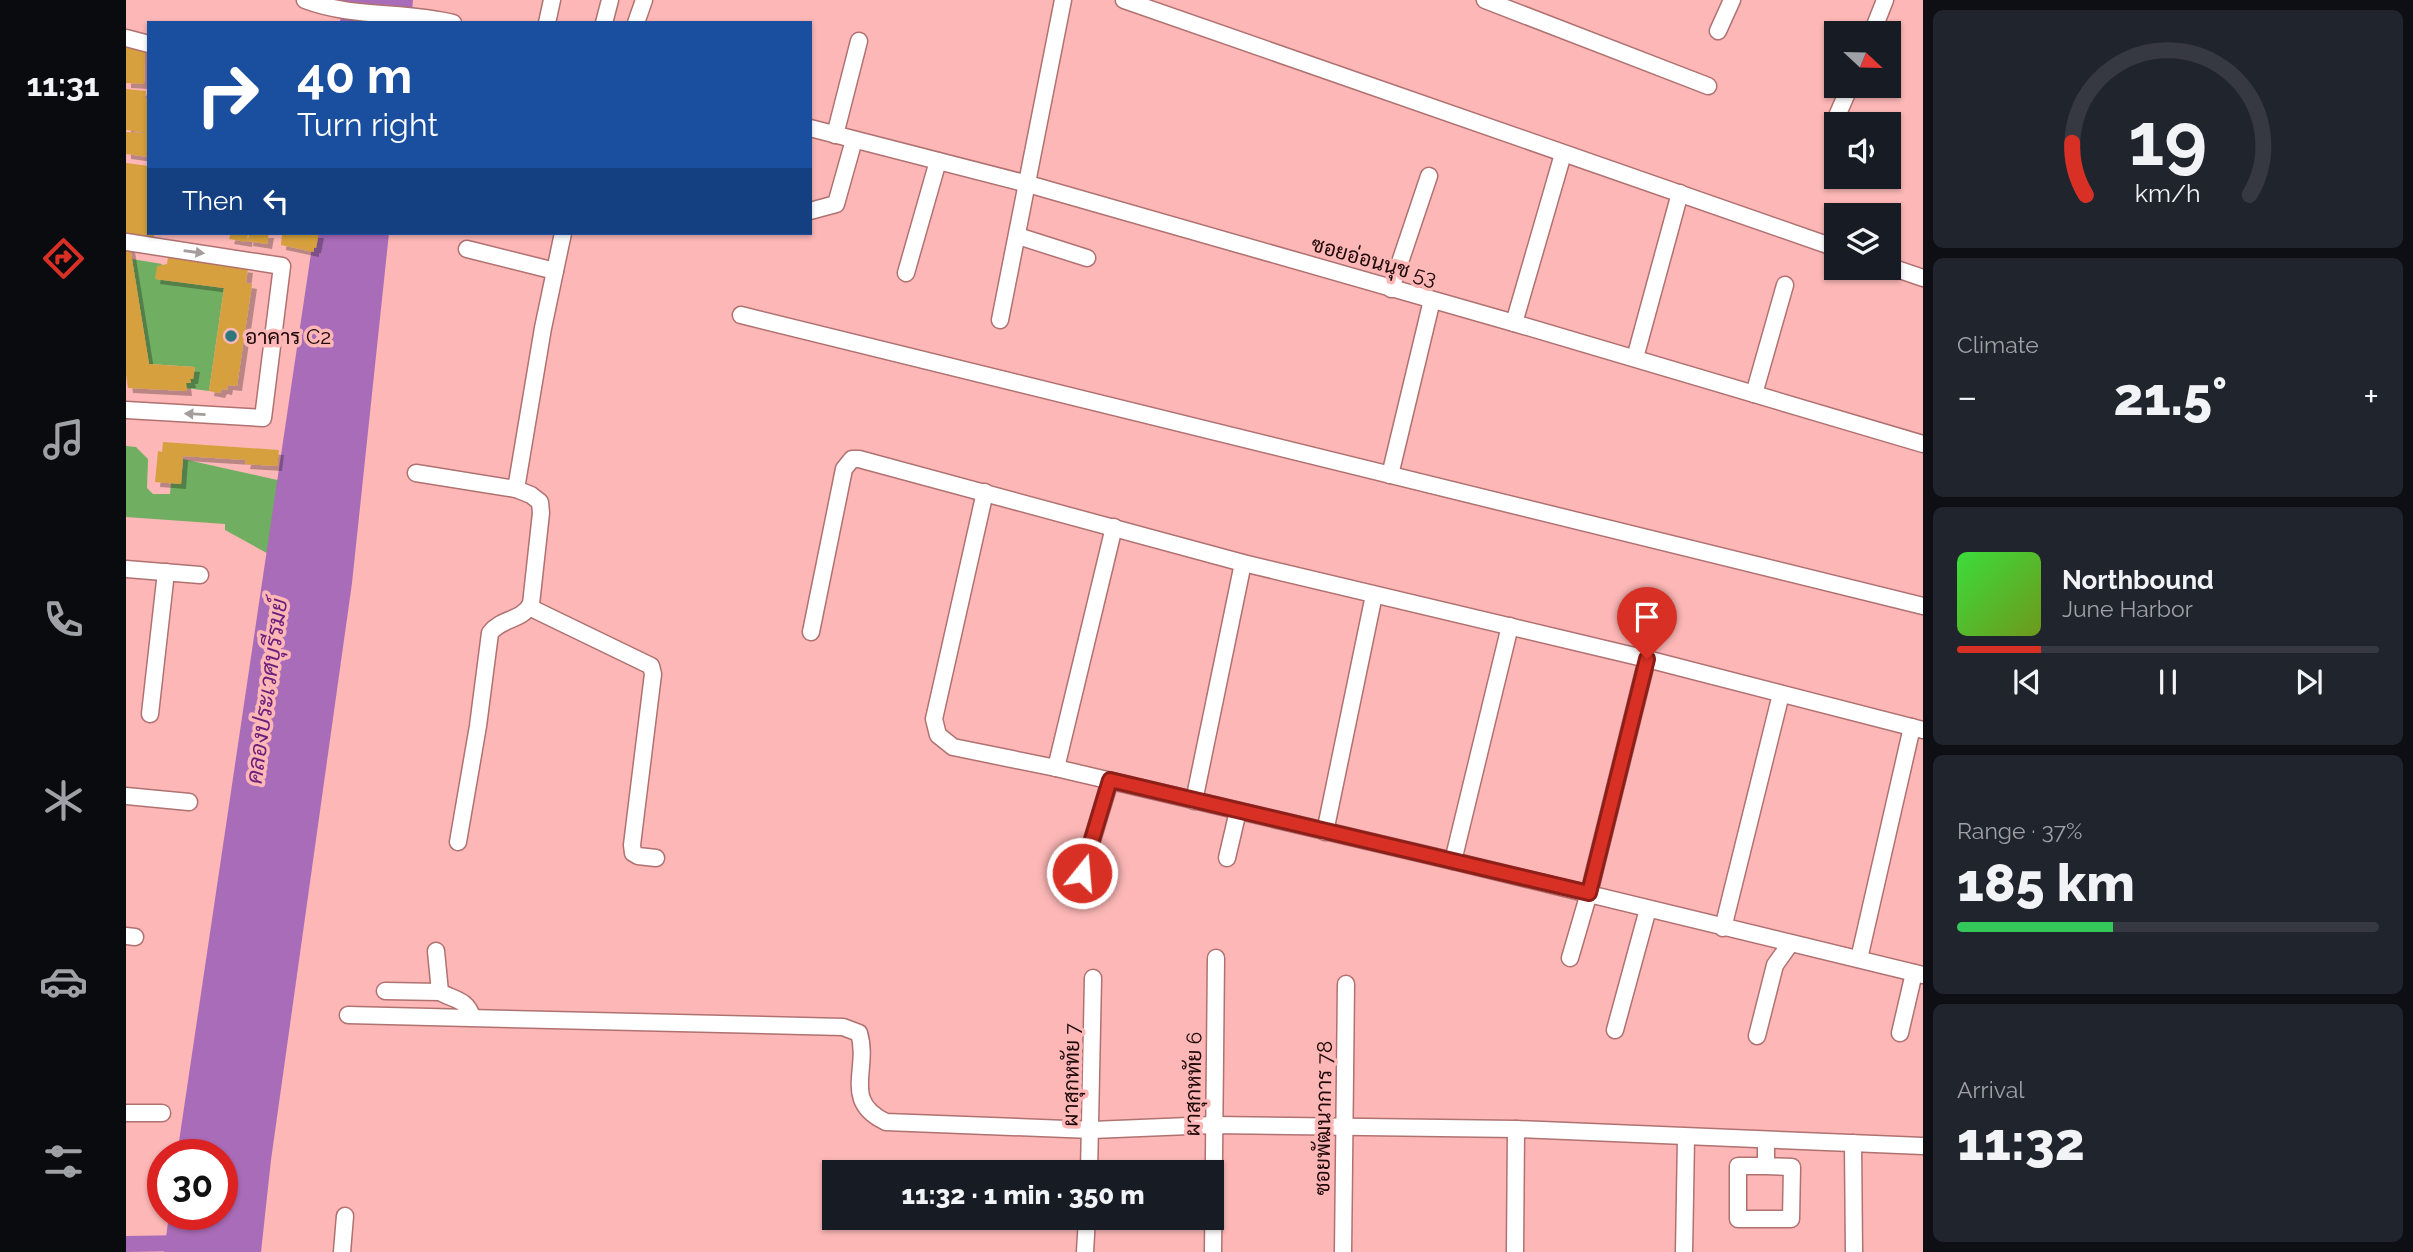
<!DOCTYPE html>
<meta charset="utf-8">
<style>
:root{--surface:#171b24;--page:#20242c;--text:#f1f3f6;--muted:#9ea1a6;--line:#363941;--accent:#d93025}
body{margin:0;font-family:Raleway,Sarabun,sans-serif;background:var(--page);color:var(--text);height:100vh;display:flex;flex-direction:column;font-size:26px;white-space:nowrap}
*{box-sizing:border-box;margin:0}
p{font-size:23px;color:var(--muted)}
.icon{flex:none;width:38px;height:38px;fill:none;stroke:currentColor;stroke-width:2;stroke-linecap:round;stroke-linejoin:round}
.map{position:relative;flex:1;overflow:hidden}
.panel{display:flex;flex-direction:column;gap:10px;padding:10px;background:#0d0f14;width:490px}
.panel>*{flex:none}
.hud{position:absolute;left:21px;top:21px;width:665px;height:214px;border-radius:0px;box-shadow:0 2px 5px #0004;background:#1a4fa0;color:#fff;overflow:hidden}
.needle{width:46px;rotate:112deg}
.fabs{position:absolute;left:1698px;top:21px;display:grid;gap:14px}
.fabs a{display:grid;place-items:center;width:77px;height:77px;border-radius:0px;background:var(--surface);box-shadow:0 2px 5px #0004;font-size:35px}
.speed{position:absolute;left:21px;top:1139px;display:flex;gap:14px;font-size:35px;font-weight:700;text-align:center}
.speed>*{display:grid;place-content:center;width:91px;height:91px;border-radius:50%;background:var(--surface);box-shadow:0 2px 5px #0004;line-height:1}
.speed .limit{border:10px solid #d22;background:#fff;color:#111}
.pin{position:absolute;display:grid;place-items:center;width:60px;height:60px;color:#fff;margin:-72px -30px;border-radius:50% 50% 50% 0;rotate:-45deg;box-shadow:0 0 7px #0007}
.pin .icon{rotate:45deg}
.me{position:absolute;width:77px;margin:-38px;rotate:17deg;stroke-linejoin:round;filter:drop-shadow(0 0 5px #0008)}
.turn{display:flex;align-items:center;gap:24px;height:147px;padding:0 35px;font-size:32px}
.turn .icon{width:91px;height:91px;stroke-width:2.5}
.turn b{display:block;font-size:49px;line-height:60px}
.then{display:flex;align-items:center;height:66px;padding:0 35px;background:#0003;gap:14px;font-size:26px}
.big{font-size:52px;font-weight:800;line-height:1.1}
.panel .tile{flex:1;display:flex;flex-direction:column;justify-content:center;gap:10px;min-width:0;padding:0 24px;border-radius:10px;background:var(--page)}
.panel .dial{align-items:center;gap:0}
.dial svg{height:182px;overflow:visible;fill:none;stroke:var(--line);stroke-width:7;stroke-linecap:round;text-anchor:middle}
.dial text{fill:var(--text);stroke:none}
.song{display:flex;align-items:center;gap:21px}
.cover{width:84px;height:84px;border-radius:10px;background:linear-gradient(135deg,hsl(120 70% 55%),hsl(80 70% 35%))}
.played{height:7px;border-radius:4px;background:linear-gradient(90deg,var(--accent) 20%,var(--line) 20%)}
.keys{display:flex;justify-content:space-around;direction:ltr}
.heat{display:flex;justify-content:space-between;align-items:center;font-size:38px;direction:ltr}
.charge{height:10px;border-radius:5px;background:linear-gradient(90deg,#34c759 37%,var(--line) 0)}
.trip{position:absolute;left:696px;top:1160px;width:402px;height:70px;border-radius:0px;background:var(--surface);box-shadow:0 2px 5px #0004;font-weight:800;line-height:70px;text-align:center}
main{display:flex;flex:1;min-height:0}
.dock{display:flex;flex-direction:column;width:126px;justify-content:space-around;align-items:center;background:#090b0e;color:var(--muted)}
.dock .icon{width:49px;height:49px}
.dock .on{color:var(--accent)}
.dock b{font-size:32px;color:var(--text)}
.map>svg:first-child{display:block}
.green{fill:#70ae62}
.water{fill:#a96cb8}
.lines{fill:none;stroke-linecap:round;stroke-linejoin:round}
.canal{stroke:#a96cb8;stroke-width:16}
.building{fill:#d5a03e;filter:url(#shadow)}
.minor-casing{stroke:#b07171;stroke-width:19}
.minor{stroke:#fff;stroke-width:16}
.oneway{fill:#a59c9c}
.route-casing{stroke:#8d1f18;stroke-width:18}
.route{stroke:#d93025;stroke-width:12}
.poi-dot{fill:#2e777b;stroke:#fcb7b6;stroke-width:2.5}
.labels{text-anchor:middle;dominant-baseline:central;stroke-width:7;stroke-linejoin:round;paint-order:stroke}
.street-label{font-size:21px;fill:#1e0708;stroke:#fcb7b6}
.poi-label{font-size:21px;fill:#1e0708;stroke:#fcb7b6;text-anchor:start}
.water-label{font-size:23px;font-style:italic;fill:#6b1f7c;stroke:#fcb7b6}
</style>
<main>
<nav class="dock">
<b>11:31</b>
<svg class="icon on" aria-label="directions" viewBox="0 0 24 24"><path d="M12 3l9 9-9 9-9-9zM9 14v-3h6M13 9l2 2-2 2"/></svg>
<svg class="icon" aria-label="music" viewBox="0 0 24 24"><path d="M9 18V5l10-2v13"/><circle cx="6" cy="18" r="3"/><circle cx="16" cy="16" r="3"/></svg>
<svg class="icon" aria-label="phone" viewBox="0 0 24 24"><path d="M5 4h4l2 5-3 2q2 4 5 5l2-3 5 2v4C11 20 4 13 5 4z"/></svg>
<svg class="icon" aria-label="climate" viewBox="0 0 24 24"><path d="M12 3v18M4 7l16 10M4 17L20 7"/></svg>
<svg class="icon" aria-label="car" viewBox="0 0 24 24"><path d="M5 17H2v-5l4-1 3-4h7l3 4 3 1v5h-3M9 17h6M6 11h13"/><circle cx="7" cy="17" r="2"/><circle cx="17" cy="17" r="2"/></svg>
<svg class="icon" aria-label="filters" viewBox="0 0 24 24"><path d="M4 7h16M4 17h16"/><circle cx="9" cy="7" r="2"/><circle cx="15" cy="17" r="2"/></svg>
</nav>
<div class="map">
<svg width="1797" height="1252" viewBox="0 0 1797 1252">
<defs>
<filter id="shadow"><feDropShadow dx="5" dy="5" stdDeviation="0" flood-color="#0004"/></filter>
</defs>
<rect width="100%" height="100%" fill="#fcb7b6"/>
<g class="green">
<path d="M6,259L36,264L30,279L98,288L83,391L60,388V383H65L64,379L67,378L69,367L23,364Z"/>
<path d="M0,446L10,447L22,459L21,488L27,494H44L45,483L55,484L57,459L156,481L148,557L99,530V524L0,517Z"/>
</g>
<g class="water">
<path d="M216,0H287L285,23H214Z"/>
<path d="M188,233H263L226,583L145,1160L135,1252H38L43,1215L96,1214V1155H51Z"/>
</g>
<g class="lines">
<path class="canal" d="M0,1244L61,1243"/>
</g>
<g class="building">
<path d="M0,46L19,48L18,84L0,83Z"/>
<path d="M0,89L20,91L19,98L23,99V157L0,154V132L17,133V132L0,130Z"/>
<path d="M0,163L23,166V233H29L26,243L0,238Z"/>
<path d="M105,233H122L121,242L103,239Z"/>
<path d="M123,233H143L141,244L122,241Z"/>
<path d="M149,233H193L190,248H188V252L155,245L156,235Z"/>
<path d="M0,247H4L23,364L69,367L67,379H64L65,383H60L61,391L2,388L0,374Z"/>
<path d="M42,257L122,268L120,283L126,284L111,386L102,385L101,390L96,389L94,393L83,391L98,288L29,279L31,266L41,264Z"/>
<path d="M37,442L153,450L151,466L119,464L120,460L57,456L55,484L29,482L32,451L36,452Z"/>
</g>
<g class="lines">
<defs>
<g id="minor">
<path d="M179,0C226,18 278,11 327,23"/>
<path d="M998,0L1710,248"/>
<path d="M1359,0L1582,86"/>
<path d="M421,23L426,0"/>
<path d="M478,23L484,0"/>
<path d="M510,23L518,0"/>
<path d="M1592,31L1606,0"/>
<path d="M1746,33L1759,0"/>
<path d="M0,38L23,44"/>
<path d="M1708,123L1724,86"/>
<path d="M684,128L902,184L1388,323L1797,444"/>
<path d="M709,135L733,41"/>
<path d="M684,211L710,204L728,140"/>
<path d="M892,236L961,258"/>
<path d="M0,242L156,266L137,418L0,410"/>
<path d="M341,249L429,271"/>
<path d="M1762,266L1797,278"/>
<path d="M780,273L812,161"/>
<path d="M1265,289L1303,176"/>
<path d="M615,315L1797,606"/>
<path d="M874,320L937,0"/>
<path d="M1388,323L1437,154"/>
<path d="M1509,358L1554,193"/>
<path d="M1628,394L1659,285"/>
<path d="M290,473L390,489"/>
<path d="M1264,475L1306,300"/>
<path d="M859,492L808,719L812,735L827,747L930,768L1327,861L1797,975"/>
<path d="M0,569L74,575"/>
<path d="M403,607L525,666L527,674L506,845L507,853L512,856L530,858"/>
<path d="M685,632L718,469L726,459H733L1117,563L1521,659L1797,730"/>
<path d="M24,714L40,572"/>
<path d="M930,768L988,527"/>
<path d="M0,796L63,802"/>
<path d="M1068,801L1117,563"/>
<path d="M1199,832L1248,595"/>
<path d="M332,842L352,726L364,633C375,618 396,621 405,604L415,513L414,502L405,495L390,489L417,328L437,233"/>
<path d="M1101,858L1112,811"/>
<path d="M1327,861L1384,626"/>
<path d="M956,873L984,781"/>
<path d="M1597,928L1655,694"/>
<path d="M0,936L9,937"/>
<path d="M310,951L314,992C328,1000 341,999 346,1017"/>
<path d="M1444,958L1463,893L1521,659"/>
<path d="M1733,959L1786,727"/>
<path d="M259,991L314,992"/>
<path d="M222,1015L717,1027L733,1033C744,1069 715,1101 760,1122L966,1130L1087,1125L1390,1129L1797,1146"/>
<path d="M1489,1030L1522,909"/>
<path d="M1774,1033L1788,973"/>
<path d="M1631,1036L1649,965L1664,944"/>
<path d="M0,1113H36"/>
<path d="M1727,1143L1728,1252"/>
<path d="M1640,1166H1612V1219H1665L1666,1167L1640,1166V1140"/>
<path d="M963,1172L967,978"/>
<path d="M216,1252L219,1216"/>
<path d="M959,1252L961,1218"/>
<path d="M1087,1252L1090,958"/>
<path d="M1217,1252L1220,984"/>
<path d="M1389,1252L1390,1129"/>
<path d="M1558,1252L1560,1138"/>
</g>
</defs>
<use href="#minor" class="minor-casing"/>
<use href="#minor" class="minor"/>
</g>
<defs><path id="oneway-solid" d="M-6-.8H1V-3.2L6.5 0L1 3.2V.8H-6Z" transform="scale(1.75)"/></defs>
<g class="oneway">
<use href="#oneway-solid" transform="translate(68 252) rotate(8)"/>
<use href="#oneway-solid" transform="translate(69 414) rotate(-177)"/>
</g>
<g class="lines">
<defs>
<path id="route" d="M956,873L984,780L1463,893L1521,659"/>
</defs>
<use href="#route" class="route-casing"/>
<use href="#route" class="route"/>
</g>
<circle class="poi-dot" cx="105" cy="336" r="7"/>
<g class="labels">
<g class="street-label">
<text transform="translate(1248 261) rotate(16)">ซอยอ่อนนุช 53</text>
<text transform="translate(945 1075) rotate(-89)">ผาสุกหทัย 7</text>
<text transform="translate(1067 1084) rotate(-89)">ผาสุกหทัย 6</text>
<text transform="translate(1197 1118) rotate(-89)">ซอยพัฒนาการ 78</text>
</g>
<g class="poi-label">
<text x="119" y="336">อาคาร C2</text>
</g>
<g class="water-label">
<text transform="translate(140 691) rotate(-82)">คลองประเวศบุรีรมย์</text>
</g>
</g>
</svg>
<div class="fabs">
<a><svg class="needle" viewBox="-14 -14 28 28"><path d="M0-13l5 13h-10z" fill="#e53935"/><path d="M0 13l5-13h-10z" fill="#9ea1a6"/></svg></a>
<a><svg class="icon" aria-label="sound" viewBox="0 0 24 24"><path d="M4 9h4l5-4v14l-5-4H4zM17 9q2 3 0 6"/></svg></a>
<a><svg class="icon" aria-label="layers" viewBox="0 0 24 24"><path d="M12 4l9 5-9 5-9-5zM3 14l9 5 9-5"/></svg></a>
</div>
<div class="speed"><div class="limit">30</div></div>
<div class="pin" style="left:1521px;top:659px;background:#d93025"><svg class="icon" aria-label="arrive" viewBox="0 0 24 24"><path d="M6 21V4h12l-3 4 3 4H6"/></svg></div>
<svg class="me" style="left:956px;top:873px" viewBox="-20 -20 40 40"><circle r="17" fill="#d93025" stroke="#fff" stroke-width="3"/><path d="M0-11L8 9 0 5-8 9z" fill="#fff"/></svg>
<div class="trip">11:32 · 1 min · 350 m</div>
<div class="hud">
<div class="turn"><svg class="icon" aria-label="right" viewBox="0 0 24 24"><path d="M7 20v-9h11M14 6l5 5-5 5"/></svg><div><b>40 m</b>Turn right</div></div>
<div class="then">Then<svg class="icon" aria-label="left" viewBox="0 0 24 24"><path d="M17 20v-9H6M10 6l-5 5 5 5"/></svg></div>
</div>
</div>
<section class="panel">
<div class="tile dial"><svg viewBox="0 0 100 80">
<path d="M14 69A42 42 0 1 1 86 69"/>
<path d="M14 69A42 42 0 0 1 8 46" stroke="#d93025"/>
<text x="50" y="56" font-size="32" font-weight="700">19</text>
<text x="50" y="72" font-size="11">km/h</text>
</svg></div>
<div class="tile"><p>Climate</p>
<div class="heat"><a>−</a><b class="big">21.5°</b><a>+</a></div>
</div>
<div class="tile">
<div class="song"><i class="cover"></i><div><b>Northbound</b><p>June Harbor</p></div></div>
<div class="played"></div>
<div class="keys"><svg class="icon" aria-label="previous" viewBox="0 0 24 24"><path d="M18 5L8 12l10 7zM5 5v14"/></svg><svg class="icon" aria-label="pause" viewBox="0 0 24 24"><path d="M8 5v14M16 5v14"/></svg><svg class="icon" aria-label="next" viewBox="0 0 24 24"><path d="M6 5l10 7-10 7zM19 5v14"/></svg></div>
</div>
<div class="tile"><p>Range · 37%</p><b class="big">185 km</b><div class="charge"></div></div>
<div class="tile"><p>Arrival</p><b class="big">11:32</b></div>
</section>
</main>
